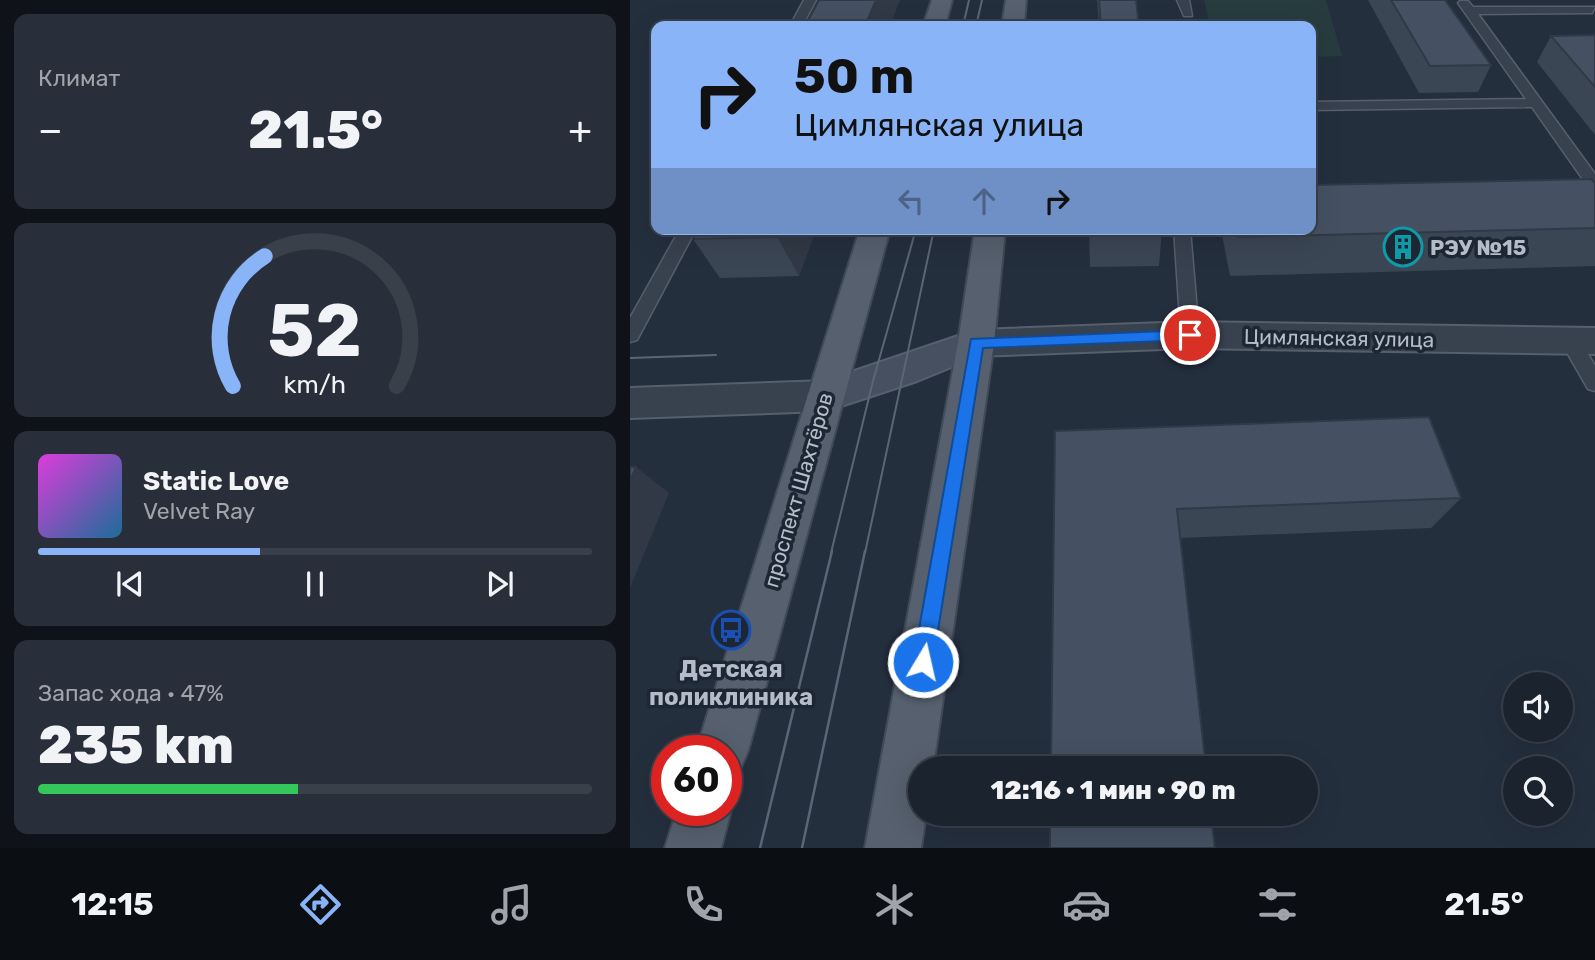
<!DOCTYPE html>
<html lang="ru">
<meta charset="utf-8">
<style>
:root{--surface:#1b232e;--page:#282f3a;--text:#f1f3f6;--muted:#a0a4aa;--line:#39404a;--accent:#8ab4f8}
body{margin:0;font-family:Rubik,sans-serif;background:var(--page);color:var(--text);height:100vh;display:flex;flex-direction:column;font-size:26px;white-space:nowrap}
*{box-sizing:border-box;margin:0}
p{font-size:23px;color:var(--muted)}
.icon{flex:none;width:38px;height:38px;fill:none;stroke:currentColor;stroke-width:2;stroke-linecap:round;stroke-linejoin:round}
.map{position:relative;flex:1;overflow:hidden}
.panel{display:flex;flex-direction:column;gap:14px;padding:14px;background:#0f1319;width:630px}
.panel>*{flex:none}
.banner{position:absolute;left:21px;top:21px;width:665px;height:214px;border-radius:14px;box-shadow:0 7px 28px #0002,0 0 0 2px var(--line);background:#8ab4f8;color:#111;overflow:hidden}
.buttons{position:absolute;left:873px;top:672px;display:grid;gap:14px}
.buttons a{display:grid;place-items:center;width:70px;height:70px;border-radius:50%;background:var(--surface);box-shadow:0 7px 28px #0002,0 0 0 2px var(--line);font-size:35px}
.speed{position:absolute;left:21px;top:735px;display:flex;gap:14px;font-size:35px;font-weight:700;text-align:center}
.speed>*{display:grid;place-content:center;width:91px;height:91px;border-radius:50%;background:var(--surface);box-shadow:0 7px 28px #0002,0 0 0 2px var(--line);line-height:1}
.speed .limit{border:10px solid #d22;background:#fff;color:#111}
.pin{position:absolute;display:grid;place-items:center;width:60px;height:60px;color:#fff;margin:-30px;border:4px solid #fff;border-radius:50%;box-shadow:0 2px 7px #0007}
.me{position:absolute;width:77px;margin:-38px;rotate:9deg;stroke-linejoin:round;filter:drop-shadow(0 0 5px #0008)}
.turn{display:flex;align-items:center;gap:24px;height:147px;padding:0 28px;font-size:32px}
.turn .icon{width:91px;height:91px;stroke-width:2.5}
.turn b{display:block;font-size:49px;line-height:60px}
.lanes{display:flex;align-items:center;height:66px;padding:0 28px;background:#0003;justify-content:center;gap:35px;direction:ltr}
.lanes .off{opacity:.35}
.big{font-size:52px;font-weight:800;line-height:1.1}
.panel .card{flex:1;display:flex;flex-direction:column;justify-content:center;gap:10px;min-width:0;padding:0 24px;border-radius:14px;background:var(--page)}
.panel .dial{align-items:center;gap:0}
.dial svg{height:182px;overflow:visible;fill:none;stroke:var(--line);stroke-width:7;stroke-linecap:round;text-anchor:middle}
.dial text{fill:var(--text);stroke:none}
.song{display:flex;align-items:center;gap:21px}
.cover{width:84px;height:84px;border-radius:10px;background:linear-gradient(135deg,hsl(300 70% 55%),hsl(200 70% 35%))}
.played{height:7px;border-radius:4px;background:linear-gradient(90deg,var(--accent) 40%,var(--line) 40%)}
.keys{display:flex;justify-content:space-around;direction:ltr}
.heat{display:flex;justify-content:space-between;align-items:center;font-size:38px;direction:ltr}
.charge{height:10px;border-radius:5px;background:linear-gradient(90deg,#34c759 47%,var(--line) 0)}
.trip{position:absolute;left:278px;top:756px;width:410px;height:70px;border-radius:35px;background:var(--surface);box-shadow:0 7px 28px #0002,0 0 0 2px var(--line);font-weight:800;line-height:70px;text-align:center}
.tab-bar{display:flex;height:112px;justify-content:space-around;align-items:center;background:#0b0e12;color:var(--muted)}
.tab-bar .icon{width:49px;height:49px}
.tab-bar .active{color:var(--accent)}
.tab-bar b{font-size:32px;color:var(--text)}
main{display:flex;flex:1;min-height:0}
.map>svg:first-child{display:block}
.green{fill:#263c3f}
.lines{fill:none;stroke-linecap:round;stroke-linejoin:round}
.service-casing{stroke:#565f6c;stroke-width:3}
.tertiary-casing{stroke:#565f6c;stroke-width:4}
.secondary-casing{stroke:#565f6c;stroke-width:4}
.primary-casing{stroke:#414a57;stroke-width:4}
.service{fill:#38414e;fill-rule:evenodd}
.tertiary{fill:#38414e;fill-rule:evenodd}
.secondary{fill:#465061;fill-rule:evenodd}
.primary{fill:#56606e;fill-rule:evenodd}
.tram-far1{stroke:#5a6575;stroke-width:2}
.tram{stroke:#5a6575;stroke-width:2.5}
.wall{fill:#3b4654}
.shaded-wall{fill:#303945}
.building{fill:#455162;stroke:#303945;stroke-width:2}
.route{fill:#1a73e8;stroke:#114b97;stroke-width:2}
.labels{text-anchor:middle;dominant-baseline:central;stroke-width:7;stroke-linejoin:round;paint-order:stroke}
.poi-label{font-size:21px;font-weight:bold;fill:#b4bcc9;stroke:#1d2633;text-anchor:start}
.street-label{font-size:21px;fill:#b4bcc9;stroke:#1d2633}
.near-poi-label{font-size:24px;font-weight:bold;fill:#b4bcc9;stroke:#1d2633}
</style>
<main>
<section class="panel">
<div class="card"><p>Климат</p>
<div class="heat"><a>−</a><b class="big">21.5°</b><a>+</a></div>
</div>
<div class="card dial"><svg viewBox="0 0 100 80">
<path d="M14 69A42 42 0 1 1 86 69"/>
<path d="M14 69A42 42 0 0 1 28 12" stroke="#8ab4f8"/>
<text x="50" y="56" font-size="32" font-weight="700">52</text>
<text x="50" y="72" font-size="11">km/h</text>
</svg></div>
<div class="card">
<div class="song"><i class="cover"></i><div><b>Static Love</b><p>Velvet Ray</p></div></div>
<div class="played"></div>
<div class="keys"><svg class="icon" aria-label="previous" viewBox="0 0 24 24"><path d="M18 5L8 12l10 7zM5 5v14"/></svg><svg class="icon" aria-label="pause" viewBox="0 0 24 24"><path d="M8 5v14M16 5v14"/></svg><svg class="icon" aria-label="next" viewBox="0 0 24 24"><path d="M6 5l10 7-10 7zM19 5v14"/></svg></div>
</div>
<div class="card"><p>Запас хода · 47%</p><b class="big">235 km</b><div class="charge"></div></div>
</section>
<div class="map">
<svg width="965" height="848" viewBox="0 0 965 848">
<rect width="100%" height="100%" fill="#242f3e"/>
<path class="green" d="M574,0H696L712,56L681,57V26H580Z"/>
<g class="lines">
<defs>
<g id="service">
<path d="M174,0H186L172,26H160Z"/>
<path d="M547,0H559L562,16H554Z"/>
<path d="M830,1H838L843,7H965L962,13L848,14L965,174V190L959,188L902,107L681,110V102L896,99L828,3Z"/>
<path d="M50,229H66L7,340L0,342V318Z"/>
<path d="M544,229H560L569,335L560,342L551,335Z"/>
<path d="M941,335L948,337L965,366V391L958,389L931,342Z"/>
</g>
<g id="tertiary">
<path d="M560,322L965,328V354L560,348L346,356L334,352L328,343L334,334L346,330Z"/>
<path d="M196,381L209,385L215,396L209,407L196,411L0,418V388Z"/>
</g>
<path id="secondary" d="M346,330L358,334L364,343L358,352L287,381L196,411L183,407L177,396L183,385Z"/>
<g id="primary">
<path d="M302,0H322L315,26H293Z"/>
<path d="M376,0H396L394,26H372Z"/>
<path d="M230,229H260L118,751L110,769L96,775V751H66Z"/>
<path d="M345,229H375L364,343L303,768H290V814H296L291,848H235L328,343Z"/>
<path d="M96,798L101,810L91,848H35L47,810H96Z"/>
</g>
</defs>
<use href="#service" class="service-casing"/>
<use href="#tertiary" class="tertiary-casing"/>
<use href="#secondary" class="secondary-casing"/>
<use href="#primary" class="primary-casing"/>
<use href="#service" class="service"/>
<use href="#tertiary" class="tertiary"/>
<use href="#secondary" class="secondary"/>
<use href="#primary" class="primary"/>
<g class="tram-far1">
<path d="M333,26L339,0"/>
<path d="M346,26L352,0"/>
<path d="M0,358L86,355"/>
<path d="M201,553L243,381L286,229"/>
<path d="M235,553L304,229"/>
</g>
<g class="tram">
<path d="M130,848L202,551"/>
<path d="M172,848L235,551"/>
</g>
</g>
<g class="wall">
<path d="M467,0H506L509,26H469Z"/>
<path d="M738,0H815L861,65L848,92L789,93Z"/>
<path d="M965,35V135L907,62L921,36Z"/>
<path d="M965,183V266L600,276L591,229H681Z"/>
<path d="M68,229H186L169,276L90,278L63,239Z"/>
<path d="M459,229H532L529,266L460,267Z"/>
<path d="M425,431L831,498L801,528L551,538Z"/>
</g>
<g class="shaded-wall">
<path d="M246,0H270L260,26H235Z"/>
<path d="M151,229H186L169,276L147,237Z"/>
<path d="M6,467L39,493L0,588V481Z"/>
</g>
<g class="building">
<path d="M189,0H246L235,26H175Z"/>
<path d="M469,0H506L509,26H471Z"/>
<path d="M761,0H815L861,65L800,66Z"/>
<path d="M965,35V87L921,36Z"/>
<path d="M961,179L965,183V228L608,237L606,229H681V185Z"/>
<path d="M68,229H151L147,237L63,239Z"/>
<path d="M459,229H532V230L459,231Z"/>
<path d="M799,417L831,498L547,509L576,768H421L425,431Z"/>
<path d="M0,467H6L0,481Z"/>
<path d="M420,814H581L585,848H420Z"/>
</g>
<path class="route" d="M560,330L567,335L560,340L353,348L303,662L301,669L293,672L286,669L283,662L341,339Z"/>
<defs>
<symbol id="building-ring" viewBox="-11 -11 22 22"><circle r="9.5" fill="#1d2633" stroke="#0f9aa8" stroke-width="1.5"/><path d="M-4-6H4V6H1V3H-1V6H-4ZM-2.5-4.3h1.7v1.8h-1.7ZM.8-4.3h1.7v1.8H.8ZM-2.5-1h1.7V.8h-1.7ZM.8-1h1.7V.8H.8Z" fill="#0f9aa8"/></symbol>
<symbol id="bus-ring" viewBox="-11 -11 22 22"><circle r="9.5" fill="#1d2633" stroke="#1a4fb4" stroke-width="1.5"/><path d="M-5-6H5V4H4V6H2V4H-2V6H-4V4H-5ZM-3.5-4V0h7V-4ZM-3.5 1.2v1.5H-2V1.2ZM2 1.2v1.5H3.5V1.2Z" fill="#1a4fb4"/></symbol>
</defs>
<g fill-rule="evenodd">
<use href="#building-ring" x="751" y="225" width="44" height="44"/>
<use href="#bus-ring" x="79" y="608" width="44" height="44"/>
</g>
<g class="labels">
<g class="poi-label">
<text x="800" y="247">РЭУ №15</text>
</g>
<g class="street-label">
<text transform="translate(709 338) rotate(1)">Цимлянская улица</text>
<text transform="translate(168 490) rotate(-74)">проспект Шахтёров</text>
</g>
<g class="near-poi-label">
<text x="101" y="669">Детская<tspan x="101" dy="28">поликлиника</tspan></text>
</g>
</g>
</svg>
<div class="buttons">
<a><svg class="icon" aria-label="sound" viewBox="0 0 24 24"><path d="M4 9h4l5-4v14l-5-4H4zM17 9q2 3 0 6"/></svg></a>
<a><svg class="icon" aria-label="search" viewBox="0 0 24 24"><circle cx="10" cy="10" r="6"/><path d="M15 15l6 6"/></svg></a>
</div>
<div class="speed"><div class="limit">60</div></div>
<div class="pin" style="left:560px;top:335px;background:#d93025"><svg class="icon" aria-label="arrive" viewBox="0 0 24 24"><path d="M6 21V4h12l-3 4 3 4H6"/></svg></div>
<svg class="me" style="left:293px;top:662px" viewBox="-20 -20 40 40"><circle r="17" fill="#1a73e8" stroke="#fff" stroke-width="3"/><path d="M0-11L8 9 0 5-8 9z" fill="#fff"/></svg>
<div class="trip">12:16 · 1 мин · 90 m</div>
<div class="banner">
<div class="turn"><svg class="icon" aria-label="right" viewBox="0 0 24 24"><path d="M7 20v-9h11M14 6l5 5-5 5"/></svg><div><b>50 m</b>Цимлянская улица</div></div>
<div class="lanes"><svg class="icon off" aria-label="left" viewBox="0 0 24 24"><path d="M17 20v-9H6M10 6l-5 5 5 5"/></svg><svg class="icon off" aria-label="ahead" viewBox="0 0 24 24"><path d="M12 20V5M6 11l6-6 6 6"/></svg><svg class="icon" aria-label="right" viewBox="0 0 24 24"><path d="M7 20v-9h11M14 6l5 5-5 5"/></svg></div>
</div>
</div>
</main>
<nav class="tab-bar">
<b>12:15</b>
<svg class="icon active" aria-label="directions" viewBox="0 0 24 24"><path d="M12 3l9 9-9 9-9-9zM9 14v-3h6M13 9l2 2-2 2"/></svg>
<svg class="icon" aria-label="music" viewBox="0 0 24 24"><path d="M9 18V5l10-2v13"/><circle cx="6" cy="18" r="3"/><circle cx="16" cy="16" r="3"/></svg>
<svg class="icon" aria-label="phone" viewBox="0 0 24 24"><path d="M5 4h4l2 5-3 2q2 4 5 5l2-3 5 2v4C11 20 4 13 5 4z"/></svg>
<svg class="icon" aria-label="climate" viewBox="0 0 24 24"><path d="M12 3v18M4 7l16 10M4 17L20 7"/></svg>
<svg class="icon" aria-label="car" viewBox="0 0 24 24"><path d="M5 17H2v-5l4-1 3-4h7l3 4 3 1v5h-3M9 17h6M6 11h13"/><circle cx="7" cy="17" r="2"/><circle cx="17" cy="17" r="2"/></svg>
<svg class="icon" aria-label="filters" viewBox="0 0 24 24"><path d="M4 7h16M4 17h16"/><circle cx="9" cy="7" r="2"/><circle cx="15" cy="17" r="2"/></svg>
<b>21.5°</b>
</nav>
